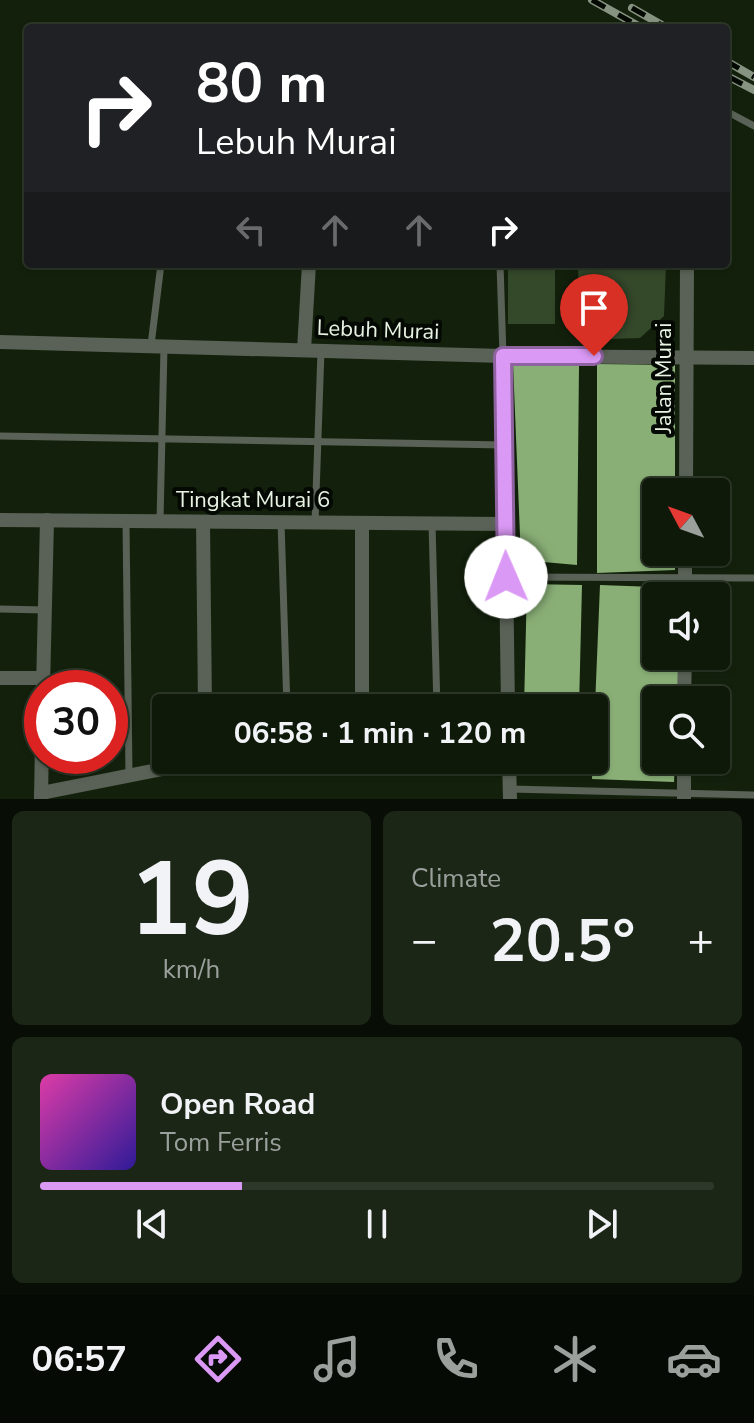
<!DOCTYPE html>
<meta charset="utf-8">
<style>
:root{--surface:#0e1909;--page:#1c2617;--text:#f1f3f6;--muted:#9ba09c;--line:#2e382a;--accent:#db99f6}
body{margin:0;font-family:"Nunito Sans",sans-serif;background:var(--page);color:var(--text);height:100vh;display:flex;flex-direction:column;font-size:30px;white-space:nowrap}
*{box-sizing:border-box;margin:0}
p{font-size:26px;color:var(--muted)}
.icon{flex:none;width:44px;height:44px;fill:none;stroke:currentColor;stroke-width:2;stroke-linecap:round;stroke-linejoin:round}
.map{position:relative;height:799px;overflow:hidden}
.details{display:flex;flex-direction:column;gap:12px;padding:12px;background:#080e05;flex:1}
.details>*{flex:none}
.banner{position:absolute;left:24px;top:24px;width:706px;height:244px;border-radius:8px;box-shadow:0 2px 6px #0004,0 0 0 2px var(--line);background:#202124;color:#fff;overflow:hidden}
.needle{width:52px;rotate:311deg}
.buttons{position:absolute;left:642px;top:478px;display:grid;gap:16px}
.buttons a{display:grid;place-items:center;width:88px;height:88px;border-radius:8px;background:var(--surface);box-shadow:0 2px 6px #0004,0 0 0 2px var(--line);font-size:40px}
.speed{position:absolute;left:24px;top:670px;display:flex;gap:16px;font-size:40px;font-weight:700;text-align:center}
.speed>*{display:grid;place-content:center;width:104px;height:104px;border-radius:50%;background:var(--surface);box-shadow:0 2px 6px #0004,0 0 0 2px var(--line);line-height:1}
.speed .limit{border:12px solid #d22;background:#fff;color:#111}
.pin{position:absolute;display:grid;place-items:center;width:68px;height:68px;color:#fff;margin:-82px -34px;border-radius:50% 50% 50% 0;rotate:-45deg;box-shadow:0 0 8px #0007}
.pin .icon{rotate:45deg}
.me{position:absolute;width:88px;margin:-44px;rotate:359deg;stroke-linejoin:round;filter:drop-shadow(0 0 6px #0008)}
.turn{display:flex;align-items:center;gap:28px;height:168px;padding:0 40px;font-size:36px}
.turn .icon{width:104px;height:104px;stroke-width:2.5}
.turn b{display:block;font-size:56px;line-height:68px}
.lanes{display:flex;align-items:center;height:76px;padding:0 40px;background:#0003;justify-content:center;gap:40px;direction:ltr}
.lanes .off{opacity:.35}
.big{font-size:60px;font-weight:700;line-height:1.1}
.details .widget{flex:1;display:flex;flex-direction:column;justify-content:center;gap:12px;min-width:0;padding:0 28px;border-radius:12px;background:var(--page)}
.details .dial{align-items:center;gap:0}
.dial b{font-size:104px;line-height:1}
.song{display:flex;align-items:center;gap:24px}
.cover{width:96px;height:96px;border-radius:12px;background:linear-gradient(135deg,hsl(320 70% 55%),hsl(250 70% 35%))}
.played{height:8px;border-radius:4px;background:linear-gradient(90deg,var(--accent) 30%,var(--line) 30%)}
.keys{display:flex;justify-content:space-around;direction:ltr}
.heat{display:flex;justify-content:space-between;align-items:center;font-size:44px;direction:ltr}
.details .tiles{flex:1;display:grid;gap:12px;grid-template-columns:1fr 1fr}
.widget:last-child{grid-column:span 2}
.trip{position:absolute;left:152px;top:694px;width:456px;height:80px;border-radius:8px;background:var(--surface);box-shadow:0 2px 6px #0004,0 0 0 2px var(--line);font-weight:700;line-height:80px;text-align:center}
.dock{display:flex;height:128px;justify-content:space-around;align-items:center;background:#060a04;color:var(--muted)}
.dock .icon{width:56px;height:56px}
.dock .on{color:var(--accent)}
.dock b{font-size:36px;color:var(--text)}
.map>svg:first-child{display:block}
.green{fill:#34482a}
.building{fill:#89af76}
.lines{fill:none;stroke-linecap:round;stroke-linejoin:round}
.service{stroke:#5a6156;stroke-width:7}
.minor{stroke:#5a6156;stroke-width:14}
.rail-casing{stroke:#879381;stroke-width:8}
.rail{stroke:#040903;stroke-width:5;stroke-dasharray:15;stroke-linecap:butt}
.route-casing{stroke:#8e63a0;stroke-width:20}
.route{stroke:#db99f6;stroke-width:14}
.labels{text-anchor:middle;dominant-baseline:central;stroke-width:8;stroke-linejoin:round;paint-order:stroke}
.street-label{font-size:22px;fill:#e9f3e4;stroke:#040903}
</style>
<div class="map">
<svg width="754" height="799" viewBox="0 0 754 799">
<rect width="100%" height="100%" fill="#13210c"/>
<g class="green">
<rect x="508" y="264" width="47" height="60"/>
<path d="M578,264H666L664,316L640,338L580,340Z"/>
</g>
<g class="building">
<path d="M513,363L579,365L577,565L521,560Z"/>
<path d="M597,364L675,365V492H656V552H675V570L597,573Z"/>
<path d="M527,584L582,585L579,708H524Z"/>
<path d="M600,585L682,588V596H656V656H680L678,700H656V760H675L674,782L592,779Z"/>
<path d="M522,760H577V773L522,771Z"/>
</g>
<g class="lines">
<g class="service">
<path d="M726,111L754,126"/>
<path d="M500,264L503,356"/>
<path d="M151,345L161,264"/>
<path d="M0,436L504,445"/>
<path d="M160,521L164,347"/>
<path d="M126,522L129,776"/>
<path d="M281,522L287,708"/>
<path d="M315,523L321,351"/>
<path d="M432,524L437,708"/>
<path d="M506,577L754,578"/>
<path d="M0,609L45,610"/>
<path d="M510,789L754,795"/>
</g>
<g class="minor">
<path d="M0,342L503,356L754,358"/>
<path d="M304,350L309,264"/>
<path d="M503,356L508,708"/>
<path d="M686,492L687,264"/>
<path d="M0,520L505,524"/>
<path d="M203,522L205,708"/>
<path d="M685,596V552"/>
<path d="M0,678H43"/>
<path d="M43,688L47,520"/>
<path d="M684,700L685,656"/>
<path d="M362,708V523"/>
<path d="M469,708L508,700"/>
<path d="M509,760L510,799"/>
<path d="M41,793L208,760"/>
<path d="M41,799L42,741"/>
<path d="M684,799V760"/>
</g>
<defs>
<g id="rail">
<path d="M592,0L642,28"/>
<path d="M632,8L667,28"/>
<path d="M726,61L754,77"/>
<path d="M729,77L754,90"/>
</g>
</defs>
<use href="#rail" class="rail-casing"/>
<use href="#rail" class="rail"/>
</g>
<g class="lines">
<defs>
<path id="route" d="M506,577L503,356H594"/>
</defs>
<use href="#route" class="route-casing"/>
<use href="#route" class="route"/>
</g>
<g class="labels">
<g class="street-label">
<text transform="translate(378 330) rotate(2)">Lebuh Murai</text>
<text transform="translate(664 378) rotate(-90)">Jalan Murai</text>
<text x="253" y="500">Tingkat Murai 6</text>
</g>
</g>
</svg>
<div class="buttons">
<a><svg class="needle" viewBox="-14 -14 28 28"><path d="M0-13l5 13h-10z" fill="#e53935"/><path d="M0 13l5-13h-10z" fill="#9ba09c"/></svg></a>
<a><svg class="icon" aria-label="sound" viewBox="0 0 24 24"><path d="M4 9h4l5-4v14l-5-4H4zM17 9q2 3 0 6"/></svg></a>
<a><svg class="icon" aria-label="search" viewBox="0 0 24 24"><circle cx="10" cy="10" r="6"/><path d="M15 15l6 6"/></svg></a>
</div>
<div class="speed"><div class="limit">30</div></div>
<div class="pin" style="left:594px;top:356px;background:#d93025"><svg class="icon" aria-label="arrive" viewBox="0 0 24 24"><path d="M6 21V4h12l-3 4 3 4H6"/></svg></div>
<svg class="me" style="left:506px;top:577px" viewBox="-20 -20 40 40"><circle r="19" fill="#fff"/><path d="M0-13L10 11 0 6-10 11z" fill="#db99f6"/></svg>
<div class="trip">06:58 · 1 min · 120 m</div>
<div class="banner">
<div class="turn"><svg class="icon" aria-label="right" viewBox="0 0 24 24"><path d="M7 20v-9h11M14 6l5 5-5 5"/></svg><div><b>80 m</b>Lebuh Murai</div></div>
<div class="lanes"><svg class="icon off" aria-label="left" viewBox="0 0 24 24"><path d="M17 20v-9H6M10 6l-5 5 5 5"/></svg><svg class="icon off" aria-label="ahead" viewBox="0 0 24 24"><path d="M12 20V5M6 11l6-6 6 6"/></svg><svg class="icon off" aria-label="ahead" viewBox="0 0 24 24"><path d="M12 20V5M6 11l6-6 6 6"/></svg><svg class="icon" aria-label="right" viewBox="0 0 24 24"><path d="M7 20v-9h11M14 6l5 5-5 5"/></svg></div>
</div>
</div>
<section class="details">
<div class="tiles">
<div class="widget dial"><b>19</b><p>km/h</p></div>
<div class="widget"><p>Climate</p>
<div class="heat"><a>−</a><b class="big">20.5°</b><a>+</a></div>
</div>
<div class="widget">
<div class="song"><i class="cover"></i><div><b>Open Road</b><p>Tom Ferris</p></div></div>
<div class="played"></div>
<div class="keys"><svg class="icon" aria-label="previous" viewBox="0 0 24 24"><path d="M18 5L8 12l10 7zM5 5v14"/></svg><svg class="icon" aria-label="pause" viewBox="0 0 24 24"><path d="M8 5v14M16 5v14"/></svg><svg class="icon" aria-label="next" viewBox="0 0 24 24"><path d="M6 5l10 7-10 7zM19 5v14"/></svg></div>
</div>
</div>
</section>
<nav class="dock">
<b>06:57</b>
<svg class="icon on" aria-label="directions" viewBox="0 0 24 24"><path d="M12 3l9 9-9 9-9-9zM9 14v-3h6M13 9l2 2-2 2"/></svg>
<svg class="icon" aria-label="music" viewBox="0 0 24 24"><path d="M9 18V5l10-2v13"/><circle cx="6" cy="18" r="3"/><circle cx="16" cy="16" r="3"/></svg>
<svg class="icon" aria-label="phone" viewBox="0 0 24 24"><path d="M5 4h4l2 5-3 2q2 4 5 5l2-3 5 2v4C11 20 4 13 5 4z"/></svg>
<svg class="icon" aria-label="climate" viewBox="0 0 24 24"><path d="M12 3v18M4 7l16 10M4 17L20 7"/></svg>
<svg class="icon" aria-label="car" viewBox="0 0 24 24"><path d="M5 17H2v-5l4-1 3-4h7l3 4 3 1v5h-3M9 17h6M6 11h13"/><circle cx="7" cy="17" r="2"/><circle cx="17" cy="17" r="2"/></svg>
</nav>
